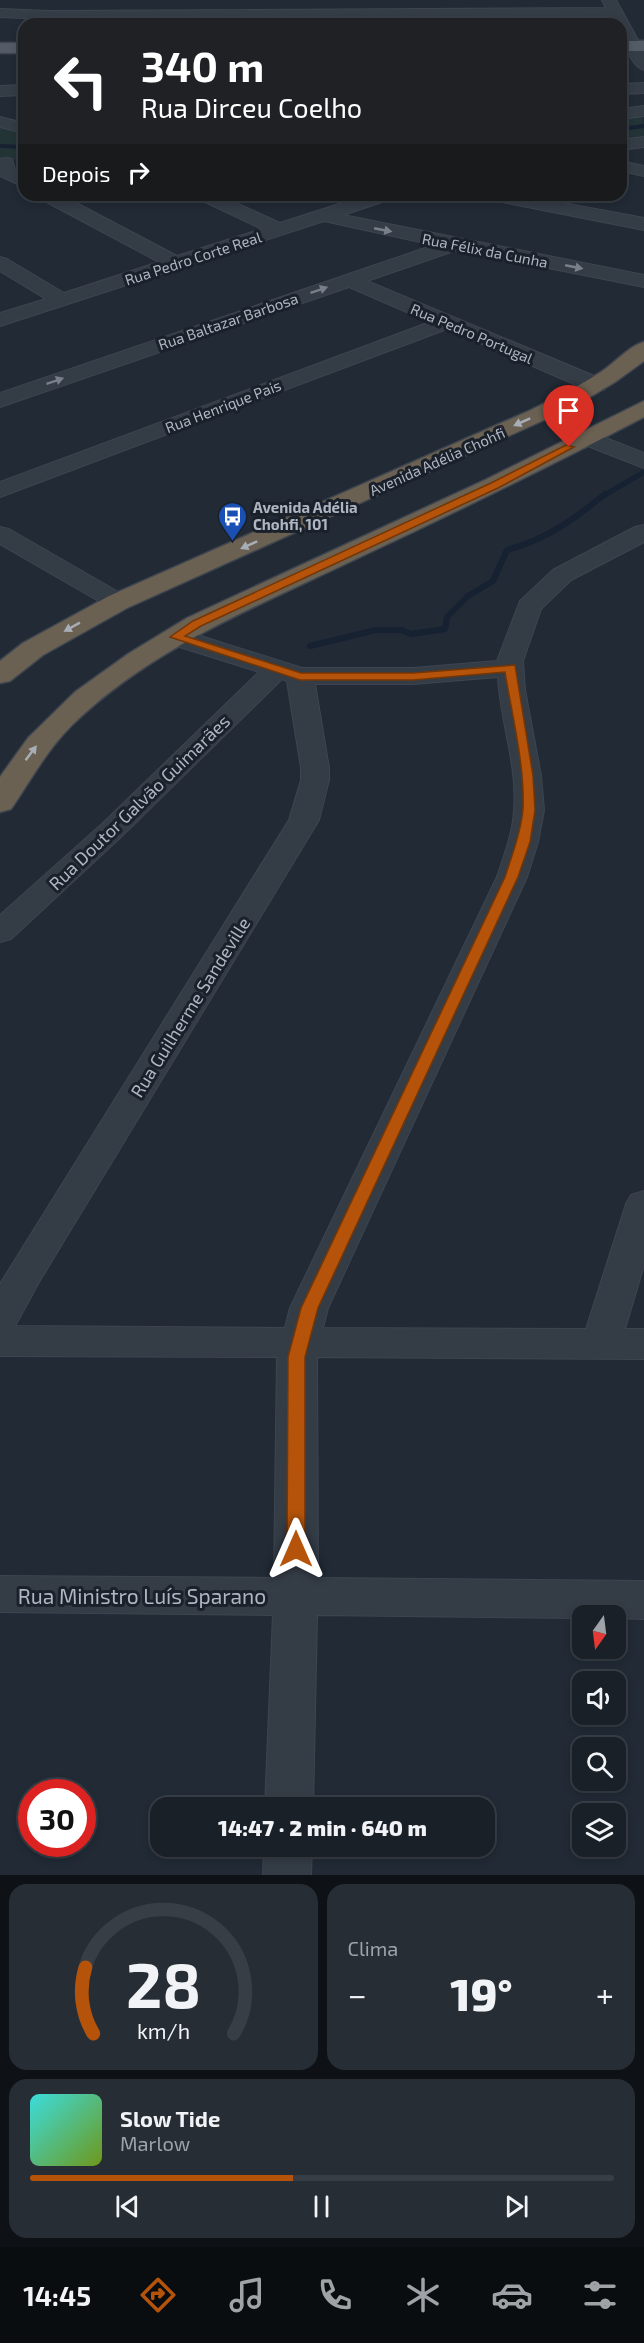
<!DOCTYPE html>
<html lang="pt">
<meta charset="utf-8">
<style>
:root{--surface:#192028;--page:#262d34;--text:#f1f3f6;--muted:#9fa3a8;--line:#373e45;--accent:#b45309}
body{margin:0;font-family:"Exo 2",sans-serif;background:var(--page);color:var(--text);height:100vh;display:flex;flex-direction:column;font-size:22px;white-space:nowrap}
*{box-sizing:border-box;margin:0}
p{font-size:20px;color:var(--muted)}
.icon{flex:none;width:33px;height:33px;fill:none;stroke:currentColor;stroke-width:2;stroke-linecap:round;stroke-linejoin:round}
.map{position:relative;height:1875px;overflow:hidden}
.drawer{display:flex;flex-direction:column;gap:9px;padding:9px;background:#0e1216;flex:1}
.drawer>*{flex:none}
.guide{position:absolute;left:18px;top:18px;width:609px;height:183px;border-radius:18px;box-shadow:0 3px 9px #0003,0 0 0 2px var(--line);background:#202124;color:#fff;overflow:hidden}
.needle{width:39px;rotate:194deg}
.tools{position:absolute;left:572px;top:1605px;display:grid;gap:12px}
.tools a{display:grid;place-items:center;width:54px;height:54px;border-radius:12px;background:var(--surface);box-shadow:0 3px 9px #0003,0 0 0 2px var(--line);font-size:30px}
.speed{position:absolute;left:18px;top:1779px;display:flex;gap:12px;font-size:30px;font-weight:700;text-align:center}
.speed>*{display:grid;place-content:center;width:78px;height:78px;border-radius:50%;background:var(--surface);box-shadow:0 3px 9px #0003,0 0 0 2px var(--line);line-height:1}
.speed .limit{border:9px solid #d22;background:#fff;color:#111}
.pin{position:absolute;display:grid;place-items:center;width:51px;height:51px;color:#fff;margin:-62px -26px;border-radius:50% 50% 50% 0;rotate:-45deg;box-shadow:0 0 6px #0007}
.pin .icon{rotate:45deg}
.me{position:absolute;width:66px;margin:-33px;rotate:0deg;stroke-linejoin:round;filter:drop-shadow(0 0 4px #0008)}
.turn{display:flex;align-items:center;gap:21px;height:126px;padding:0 24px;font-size:27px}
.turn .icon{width:78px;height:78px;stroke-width:2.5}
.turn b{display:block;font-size:42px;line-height:51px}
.then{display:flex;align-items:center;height:57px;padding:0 24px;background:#0003;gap:12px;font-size:22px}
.big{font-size:45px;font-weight:800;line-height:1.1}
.drawer .card{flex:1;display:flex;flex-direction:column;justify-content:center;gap:9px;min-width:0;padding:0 21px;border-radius:18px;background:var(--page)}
.drawer .dial{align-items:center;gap:0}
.dial svg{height:156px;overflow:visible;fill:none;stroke:var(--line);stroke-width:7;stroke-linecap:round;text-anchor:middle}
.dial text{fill:var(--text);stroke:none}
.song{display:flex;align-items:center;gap:18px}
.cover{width:72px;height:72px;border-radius:9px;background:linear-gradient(135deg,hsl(180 70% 55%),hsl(80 70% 35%))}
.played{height:6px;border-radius:3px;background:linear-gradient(90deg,var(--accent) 45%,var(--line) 45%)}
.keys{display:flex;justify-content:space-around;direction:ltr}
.heat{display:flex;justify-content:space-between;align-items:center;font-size:33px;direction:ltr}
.drawer .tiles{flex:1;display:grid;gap:9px;grid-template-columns:1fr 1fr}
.card:last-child{grid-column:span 2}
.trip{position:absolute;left:150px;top:1797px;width:345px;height:60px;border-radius:18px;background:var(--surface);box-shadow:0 3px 9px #0003,0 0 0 2px var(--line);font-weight:800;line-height:60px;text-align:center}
.menu{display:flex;height:96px;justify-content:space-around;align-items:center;background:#0a0d10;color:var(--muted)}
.menu .icon{width:42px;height:42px}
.menu .active{color:var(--accent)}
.menu b{font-size:27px;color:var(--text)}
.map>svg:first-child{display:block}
.green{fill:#233436}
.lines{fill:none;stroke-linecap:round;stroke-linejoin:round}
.stream-far2{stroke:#162132;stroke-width:4}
.stream-far1{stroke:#162132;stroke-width:5}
.stream{stroke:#162132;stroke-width:6}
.minor-casing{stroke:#3e4550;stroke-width:2}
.major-casing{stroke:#3e4550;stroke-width:3}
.highway-casing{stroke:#3f4650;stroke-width:3}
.minor{fill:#343c46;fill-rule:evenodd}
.major{fill:#525b66;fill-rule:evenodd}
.highway{fill:#6b6152;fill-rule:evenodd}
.oneway{fill:#787f8b}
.oneway2{fill:#a8aeb8}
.route{fill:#b45309;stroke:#753606;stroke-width:1.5}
.labels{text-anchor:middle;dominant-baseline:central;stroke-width:6;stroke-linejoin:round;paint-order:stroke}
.far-street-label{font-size:15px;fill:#afb6c3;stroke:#1a212a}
.far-poi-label{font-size:15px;font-weight:bold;fill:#afb6c3;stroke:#1a212a;text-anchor:start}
.street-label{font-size:18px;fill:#afb6c3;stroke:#1a212a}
.near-street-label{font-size:21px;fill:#afb6c3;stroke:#1a212a}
</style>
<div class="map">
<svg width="644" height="1875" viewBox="0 0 644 1875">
<rect width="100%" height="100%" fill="#212a35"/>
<g class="green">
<path d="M643,115L644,137L621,140V118Z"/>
<path d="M0,125L24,130V162L0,158Z"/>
</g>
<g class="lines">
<g class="stream-far2">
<path d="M621,129L644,126"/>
<path d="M0,146L24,147"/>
</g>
<path class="stream-far1" d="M603,496L644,472"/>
<path class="stream" d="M310,646L376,630H402L411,634L445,629L447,617L468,596L493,581L507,550C547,539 573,520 605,494"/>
<defs>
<g id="minor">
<path d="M602,0H616L644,51V70C630,66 621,37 621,24H615L610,16L50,19L0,17V9L50,11L606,8Z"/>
<path d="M644,83V93L621,94V84Z"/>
<path d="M24,85V95L0,96V86Z"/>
<path d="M644,106V116L621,119V109Z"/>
<path d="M0,117L24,123V133L0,127Z"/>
<path d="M644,137V147L621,150V140Z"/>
<path d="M6,158L12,159L15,170L24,175V187L0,176V159Z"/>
<path d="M621,161L644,166V176L621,171Z"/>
<path d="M38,195H61L177,256L262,229L199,199L196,195H219L280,223L367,195H394L391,199L343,215L644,275V287L457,250L367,281L604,380L607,385L604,390L596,391L588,390L447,329L0,497V482L430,322L349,287L0,407V393L434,245L324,221L0,326V313L46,299L0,271V257L7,259L64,293L159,262L41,199Z"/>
<path d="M483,195H520L644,218V230L492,200L486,199Z"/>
<path d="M588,431L644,453V468L580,443L577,438L580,433Z"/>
<path d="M644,525V542L571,580L541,609L523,661L525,690L541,776L544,810L538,842L527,877L328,1308L323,1328L586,1329L626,1204L631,1195L644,1191V1265L625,1329H644V1359L317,1357L318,1578L644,1581V1619L615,1618V1616H582V1618L317,1615L313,1808H265L273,1615L0,1612V1576L274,1578L277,1357L0,1356V1284L289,820L301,780V768L287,681L282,679L122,836L11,939L0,942V915L102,824L259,672L167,643L163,637L167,631L176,629L185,631L302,668H413L497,661L520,601L553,570L635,527ZM498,677C500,721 518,766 514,810C513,833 504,855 497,877L290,1308L285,1328L15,1326L39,1282L319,820L329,780V768L315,684H413Z"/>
<path d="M0,527L9,529L127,597L131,602L127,607L118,610L109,607L0,544Z"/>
<path d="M264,1846H312L311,1875H263Z"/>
</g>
<g id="major">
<rect x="621" y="41" width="23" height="10"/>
<rect x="0" y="43" width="24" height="10"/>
</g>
<g id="highway">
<path d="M644,342V361L615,382L575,406L127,608L43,655L10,681L0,683V661L23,643L109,596L531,410C555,398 579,386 601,372C615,363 629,346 644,342Z"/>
<path d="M644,401V417C550,466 456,512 360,557C260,605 152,647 72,725C46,751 31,780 11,809L0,812V777L28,738L75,692L128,654L187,618L485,480Z"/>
</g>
</defs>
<use href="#minor" class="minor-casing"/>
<use href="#major" class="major-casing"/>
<use href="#highway" class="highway-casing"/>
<use href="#minor" class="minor"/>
<use href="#major" class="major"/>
<use href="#highway" class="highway"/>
</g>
<defs><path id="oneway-solid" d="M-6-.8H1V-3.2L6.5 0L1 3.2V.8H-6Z" transform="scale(1.5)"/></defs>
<g class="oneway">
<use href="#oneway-solid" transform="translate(383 230) rotate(11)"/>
<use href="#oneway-solid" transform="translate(574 267) rotate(11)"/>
<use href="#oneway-solid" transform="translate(319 290) rotate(-19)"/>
<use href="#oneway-solid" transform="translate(55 381) rotate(-19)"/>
</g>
<g class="oneway2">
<use href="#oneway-solid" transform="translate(522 422) rotate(156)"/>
<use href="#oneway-solid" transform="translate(249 545) rotate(156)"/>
<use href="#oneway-solid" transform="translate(72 627) rotate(151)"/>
<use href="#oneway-solid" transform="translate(31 753) rotate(-53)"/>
</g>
<path class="route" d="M566,445L574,447L498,488L201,626L185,636L301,673H413L515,665L533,776L535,810L530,842L518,877L318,1308L305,1357V1549L302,1554L296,1556L289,1554L287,1549L288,1357L301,1308L505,877C512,855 521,832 523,809C525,766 512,715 505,672L413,680H300L170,637L193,621L491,483Z"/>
<defs>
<symbol id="bus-pin" viewBox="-11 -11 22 30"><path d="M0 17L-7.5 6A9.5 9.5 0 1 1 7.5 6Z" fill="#1a4fb4" stroke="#1a212a"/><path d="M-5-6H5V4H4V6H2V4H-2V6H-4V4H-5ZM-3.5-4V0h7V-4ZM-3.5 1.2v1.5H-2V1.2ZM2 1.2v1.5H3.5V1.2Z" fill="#fff"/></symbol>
</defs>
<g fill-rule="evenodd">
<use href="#bus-pin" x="216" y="500" width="33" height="45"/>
</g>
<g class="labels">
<g class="far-street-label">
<text transform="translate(485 250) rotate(11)">Rua Félix da Cunha</text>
<text transform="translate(193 258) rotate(-18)">Rua Pedro Corte Real</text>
<text transform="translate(228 321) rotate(-19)">Rua Baltazar Barbosa</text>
<text transform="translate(472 333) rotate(23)">Rua Pedro Portugal</text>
<text transform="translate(223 406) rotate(-21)">Rua Henrique Pais</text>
<text transform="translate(437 461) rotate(-24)">Avenida Adélia Chohfi</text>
</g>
<g class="far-poi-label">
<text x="253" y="507">Avenida Adélia<tspan x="253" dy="17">Chohfi, 101</tspan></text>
</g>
<g class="street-label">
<text transform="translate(139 802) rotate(-44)">Rua Doutor Galvão Guimarães</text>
<text transform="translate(190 1007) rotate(-58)">Rua Guilherme Sandeville</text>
</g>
<g class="near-street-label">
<text x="142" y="1595">Rua Ministro Luís Sparano</text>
</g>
</g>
</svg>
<div class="tools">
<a><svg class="needle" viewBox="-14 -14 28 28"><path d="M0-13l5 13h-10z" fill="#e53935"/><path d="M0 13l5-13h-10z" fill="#9fa3a8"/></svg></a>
<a><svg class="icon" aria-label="sound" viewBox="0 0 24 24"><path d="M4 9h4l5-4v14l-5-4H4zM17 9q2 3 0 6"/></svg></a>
<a><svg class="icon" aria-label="search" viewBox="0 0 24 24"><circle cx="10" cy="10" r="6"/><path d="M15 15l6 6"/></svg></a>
<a><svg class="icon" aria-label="layers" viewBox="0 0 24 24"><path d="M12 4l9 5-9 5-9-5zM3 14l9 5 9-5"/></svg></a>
</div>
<div class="speed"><div class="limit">30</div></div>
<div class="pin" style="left:569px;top:447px;background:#d93025"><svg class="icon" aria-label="arrive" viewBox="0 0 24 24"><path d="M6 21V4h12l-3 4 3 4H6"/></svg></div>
<svg class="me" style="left:296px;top:1549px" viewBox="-20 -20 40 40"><path d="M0-17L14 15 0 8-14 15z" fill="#b45309" stroke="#fff" stroke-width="4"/></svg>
<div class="trip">14:47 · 2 min · 640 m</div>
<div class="guide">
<div class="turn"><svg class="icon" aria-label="left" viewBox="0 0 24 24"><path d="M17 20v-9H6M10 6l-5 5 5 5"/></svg><div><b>340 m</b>Rua Dirceu Coelho</div></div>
<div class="then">Depois<svg class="icon" aria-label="right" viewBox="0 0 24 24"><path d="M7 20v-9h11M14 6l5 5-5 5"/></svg></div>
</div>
</div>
<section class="drawer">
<div class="tiles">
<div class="card dial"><svg viewBox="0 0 100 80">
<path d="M14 69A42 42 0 1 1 86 69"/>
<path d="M14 69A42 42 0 0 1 10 35" stroke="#b45309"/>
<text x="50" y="56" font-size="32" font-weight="700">28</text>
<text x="50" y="72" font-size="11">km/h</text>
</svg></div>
<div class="card"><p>Clima</p>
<div class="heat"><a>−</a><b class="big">19°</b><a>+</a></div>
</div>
<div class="card">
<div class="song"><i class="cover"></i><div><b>Slow Tide</b><p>Marlow</p></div></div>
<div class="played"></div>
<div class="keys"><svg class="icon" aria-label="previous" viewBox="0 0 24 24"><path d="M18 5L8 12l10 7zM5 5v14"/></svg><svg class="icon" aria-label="pause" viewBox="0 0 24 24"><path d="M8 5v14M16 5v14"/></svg><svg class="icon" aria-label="next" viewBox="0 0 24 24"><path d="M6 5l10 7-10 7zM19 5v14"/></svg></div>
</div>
</div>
</section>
<nav class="menu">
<b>14:45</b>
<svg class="icon active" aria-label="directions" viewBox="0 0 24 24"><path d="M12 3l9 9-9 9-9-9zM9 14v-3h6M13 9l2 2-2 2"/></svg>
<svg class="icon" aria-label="music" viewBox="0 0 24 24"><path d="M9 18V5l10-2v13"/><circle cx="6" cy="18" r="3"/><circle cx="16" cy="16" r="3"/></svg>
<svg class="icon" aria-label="phone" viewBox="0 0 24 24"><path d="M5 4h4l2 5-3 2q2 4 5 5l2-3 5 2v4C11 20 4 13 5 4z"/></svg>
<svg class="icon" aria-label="climate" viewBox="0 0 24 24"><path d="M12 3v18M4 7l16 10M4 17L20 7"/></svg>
<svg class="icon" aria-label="car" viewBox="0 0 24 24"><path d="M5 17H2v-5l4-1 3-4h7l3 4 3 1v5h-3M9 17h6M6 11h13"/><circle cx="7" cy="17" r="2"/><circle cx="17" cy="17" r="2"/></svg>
<svg class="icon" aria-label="filters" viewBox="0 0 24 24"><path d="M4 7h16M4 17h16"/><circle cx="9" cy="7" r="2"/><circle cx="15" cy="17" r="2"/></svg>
</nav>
